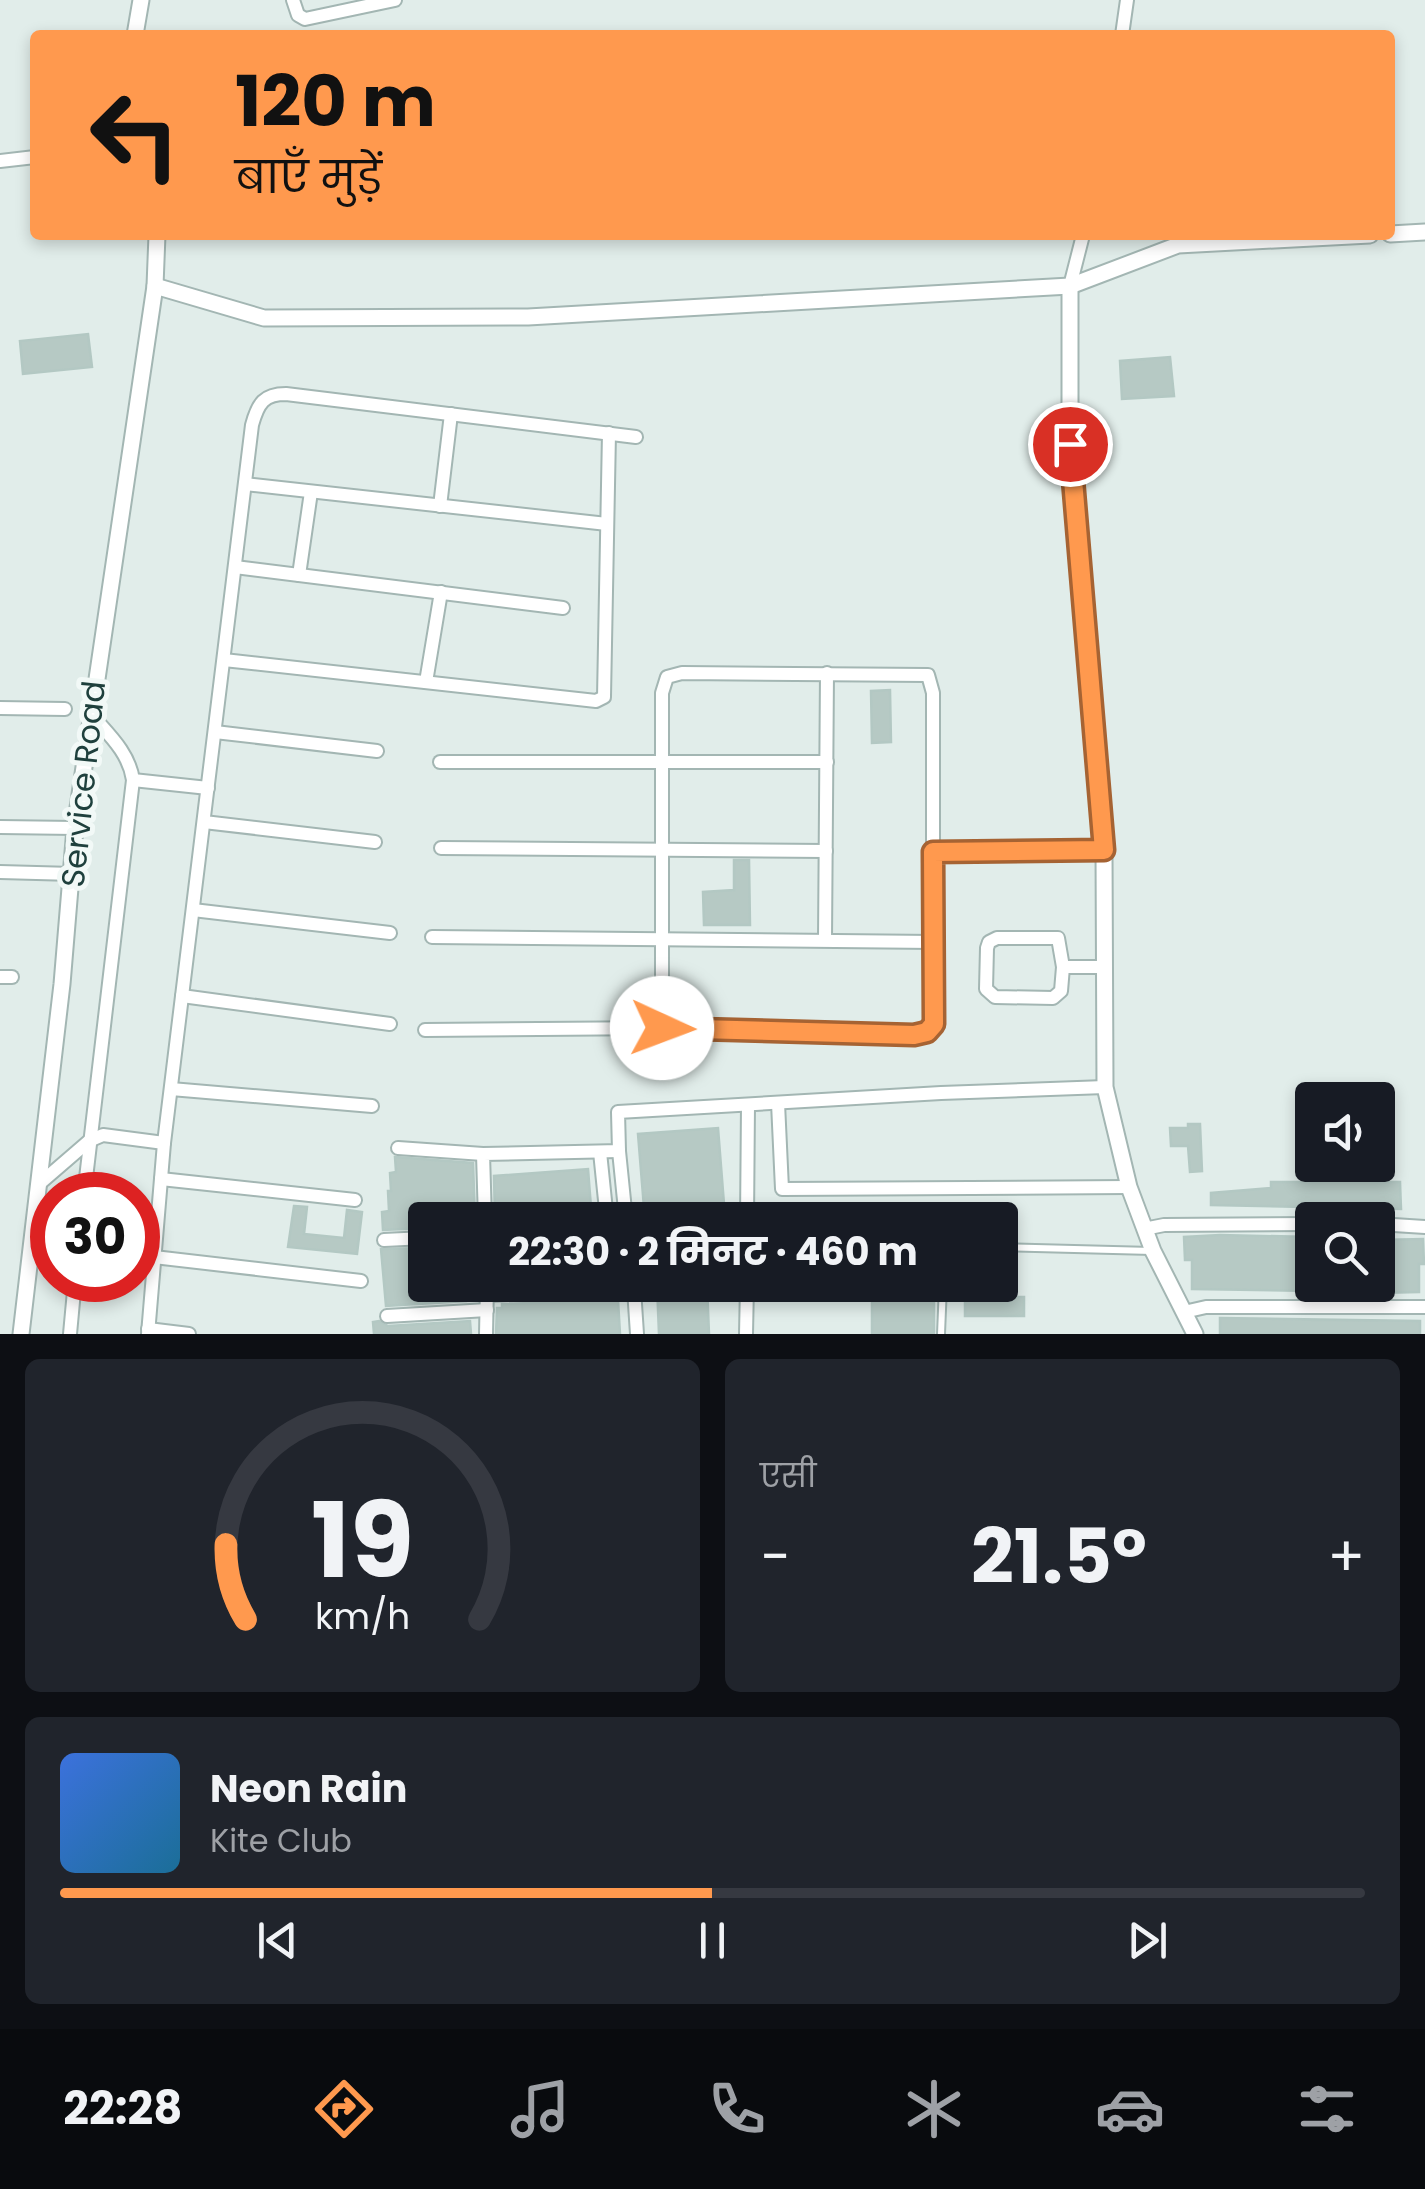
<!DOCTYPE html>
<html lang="hi">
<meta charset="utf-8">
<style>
:root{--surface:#171b24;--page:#20242c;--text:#f1f3f6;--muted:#9ea1a6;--line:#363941;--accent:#ff994e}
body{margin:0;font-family:Poppins,"Noto Sans Devanagari",sans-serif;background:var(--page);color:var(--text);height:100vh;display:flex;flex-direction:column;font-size:38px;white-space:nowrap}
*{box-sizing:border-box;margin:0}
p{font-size:32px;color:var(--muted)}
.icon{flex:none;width:55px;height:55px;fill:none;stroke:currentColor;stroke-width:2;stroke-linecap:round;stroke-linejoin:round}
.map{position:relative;height:1334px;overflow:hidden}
.details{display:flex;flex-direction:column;gap:25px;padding:25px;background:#0d0f14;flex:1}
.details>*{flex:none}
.hud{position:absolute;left:30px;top:30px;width:1365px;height:210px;border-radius:10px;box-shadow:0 5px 15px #0003;background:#ff994e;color:#111;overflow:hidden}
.controls{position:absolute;left:1295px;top:1082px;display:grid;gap:20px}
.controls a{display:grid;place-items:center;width:100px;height:100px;border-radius:10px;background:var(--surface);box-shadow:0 5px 15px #0003;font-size:50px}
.speed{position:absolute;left:30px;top:1172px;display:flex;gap:20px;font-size:50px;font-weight:700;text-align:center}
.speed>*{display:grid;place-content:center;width:130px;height:130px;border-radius:50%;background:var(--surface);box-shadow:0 5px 15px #0003;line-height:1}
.speed .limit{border:15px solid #d22;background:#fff;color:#111}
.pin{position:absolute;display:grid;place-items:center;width:85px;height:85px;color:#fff;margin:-42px;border:5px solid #fff;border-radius:50%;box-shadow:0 2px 10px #0007}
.me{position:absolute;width:110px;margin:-55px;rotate:92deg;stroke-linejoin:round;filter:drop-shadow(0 0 8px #0008)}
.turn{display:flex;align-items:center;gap:35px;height:210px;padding:0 40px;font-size:45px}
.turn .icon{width:130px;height:130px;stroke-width:2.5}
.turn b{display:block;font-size:70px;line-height:85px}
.big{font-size:75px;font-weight:700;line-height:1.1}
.details .card{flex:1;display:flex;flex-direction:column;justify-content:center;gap:15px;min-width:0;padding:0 35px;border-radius:15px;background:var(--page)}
.details .dial{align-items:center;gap:0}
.dial svg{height:260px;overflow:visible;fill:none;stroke:var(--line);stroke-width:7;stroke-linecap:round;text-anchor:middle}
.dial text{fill:var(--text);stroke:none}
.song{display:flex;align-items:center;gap:30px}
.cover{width:120px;height:120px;border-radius:15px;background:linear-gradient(135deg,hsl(220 70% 55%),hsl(200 70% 35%))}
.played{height:10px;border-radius:5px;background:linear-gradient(90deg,var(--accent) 50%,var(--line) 50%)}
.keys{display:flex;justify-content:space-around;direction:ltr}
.heat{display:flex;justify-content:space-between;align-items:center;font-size:55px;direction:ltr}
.details .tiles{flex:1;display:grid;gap:25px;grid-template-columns:1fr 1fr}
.card:last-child{grid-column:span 2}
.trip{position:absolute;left:408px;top:1202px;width:610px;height:100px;border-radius:10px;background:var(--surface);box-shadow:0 5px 15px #0003;font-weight:700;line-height:100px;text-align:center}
.menu{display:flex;height:160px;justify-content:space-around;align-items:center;background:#090b0e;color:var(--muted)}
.menu .icon{width:70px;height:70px}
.menu .active{color:var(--accent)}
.menu b{font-size:45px;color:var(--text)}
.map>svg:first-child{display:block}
.building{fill:#b6c9c4;stroke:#b3c8c3;stroke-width:2.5}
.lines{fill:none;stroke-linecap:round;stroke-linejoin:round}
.service-casing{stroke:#a3b6b3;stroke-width:10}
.minor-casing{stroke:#a3b6b3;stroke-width:16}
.tertiary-casing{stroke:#a3b6b3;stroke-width:19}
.service{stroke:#fff;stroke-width:6}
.minor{stroke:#fff;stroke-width:12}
.tertiary{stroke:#fff;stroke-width:15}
.route-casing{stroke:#a66333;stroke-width:25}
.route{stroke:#ff994e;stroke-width:18}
.labels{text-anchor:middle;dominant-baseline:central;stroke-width:10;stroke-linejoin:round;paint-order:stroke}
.street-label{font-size:32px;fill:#1f403d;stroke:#f2f9f7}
</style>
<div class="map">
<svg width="1425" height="1334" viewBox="0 0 1425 1334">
<rect width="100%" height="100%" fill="#e1edea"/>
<g class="building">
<path d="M88,334L92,367L23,374L20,341Z"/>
<path d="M1170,357L1174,396L1122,399L1120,361Z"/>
<path d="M890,690L891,742L872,743L871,691Z"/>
<path d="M734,860H749L750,925H704L703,892L734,890Z"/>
<path d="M1188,1124H1200L1202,1171L1190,1172L1188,1146H1171L1170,1128H1188Z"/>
<path d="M718,1128L724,1204L720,1205L721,1220H645L638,1134Z"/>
<path d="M395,1157L473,1163L475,1220H425V1228L383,1230L382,1212L389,1211L388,1191H391L390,1173L396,1172Z"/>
<path d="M588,1169L592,1220H495L494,1176Z"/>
<path d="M1271,1182H1400L1401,1209L1211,1205V1193L1271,1188Z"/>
<path d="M294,1206L307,1207L304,1234L344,1238L347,1210L362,1212L357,1254L288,1247Z"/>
<path d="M1220,1235L1312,1237V1291L1192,1289V1260H1185L1184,1237Z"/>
<path d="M1423,1239L1424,1264H1419V1292L1378,1293V1240Z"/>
<path d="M425,1248V1285H465L466,1301L386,1306L381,1249Z"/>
<path d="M657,1285H707L709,1334H659Z"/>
<rect x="872" y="1285" width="62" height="49"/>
<rect x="965" y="1297" width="59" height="19"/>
<path d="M618,1300L620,1334H496L497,1308H502V1304Z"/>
<path d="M1220,1318L1420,1321V1334H1220Z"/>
<path d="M379,1321L388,1326L470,1321L471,1334H374L373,1322Z"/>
</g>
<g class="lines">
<defs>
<g id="service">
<path d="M1000,1247L1152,1251"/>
<path d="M941,1334L943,1285"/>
</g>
<g id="minor">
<path d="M293,0L298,15L305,19L395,0"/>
<path d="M1122,35L1127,0"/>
<path d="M0,161L35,157"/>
<path d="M1070,286L1083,235"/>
<path d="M245,484L607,524"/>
<path d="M440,506L451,414"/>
<path d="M235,567L563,608"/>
<path d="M299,575L311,492"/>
<path d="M224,660L596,701L604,697L609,433"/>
<path d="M426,682L441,592"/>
<path d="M0,708L65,709"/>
<path d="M215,732L377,751"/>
<path d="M440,762H827"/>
<path d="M133,780L208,788"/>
<path d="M204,822L375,842"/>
<path d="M0,827L75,828"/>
<path d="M441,848L826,851"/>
<path d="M0,872L73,874"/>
<path d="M193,910L390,933"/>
<path d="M432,937L934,942L933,853L1104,850"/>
<path d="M825,940L827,673"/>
<path d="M1063,967L1058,938H997L989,942L987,948L986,989L995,997L1053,998L1061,991L1063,967H1103"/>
<path d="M0,977H12"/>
<path d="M182,996L390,1024"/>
<path d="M662,1028V693L667,677L682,673L928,675L933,693V853"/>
<path d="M425,1030L662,1028L914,1035L927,1032L933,1024L934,942"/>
<path d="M171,1089L372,1106"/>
<path d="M778,1103L782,1189L1129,1187"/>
<path d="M398,1148L483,1154"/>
<path d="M619,1151L626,1220"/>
<path d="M600,1152L607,1220"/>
<path d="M161,1179L355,1200"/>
<path d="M38,1185L89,1141L103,1135L164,1143"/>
<path d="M84,1195L133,780C129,752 108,734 90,713"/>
<path d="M485,1220L483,1154L619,1151L618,1112L941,1093L1105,1087"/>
<path d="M747,1220L748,1105"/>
<path d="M1378,1224L1425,1227"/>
<path d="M1144,1229L1164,1225L1312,1224"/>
<path d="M384,1240L425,1238"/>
<path d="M154,1257L361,1281"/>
<path d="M634,1289L637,1334"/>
<path d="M488,1295L634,1289L633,1285"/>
<path d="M1184,1312L1206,1307H1425"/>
<path d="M387,1316L487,1310"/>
<path d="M148,1329L189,1334"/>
<path d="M70,1334L75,1280"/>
<path d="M148,1334L164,1143L252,425C258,403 264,394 286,394L636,437"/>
<path d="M486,1334L487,1285"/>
<path d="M746,1334L747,1285"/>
</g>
<g id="tertiary">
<path d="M135,35L141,0"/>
<path d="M1390,234L1425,232"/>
<path d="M155,286L264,318L528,317L1070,286L1178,245L1370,235"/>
<path d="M1070,286V444L1104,850L1105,1087L1129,1187L1153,1251L1195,1334"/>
<path d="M21,1334L62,984L75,828L155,286L157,235"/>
</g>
</defs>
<use href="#service" class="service-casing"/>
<use href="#minor" class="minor-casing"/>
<use href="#tertiary" class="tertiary-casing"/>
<use href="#service" class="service"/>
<use href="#minor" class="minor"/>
<use href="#tertiary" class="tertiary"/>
</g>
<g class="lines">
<defs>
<path id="route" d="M662,1028L914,1035L927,1032L934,1024L933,852L1104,850L1070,444"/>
</defs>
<use href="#route" class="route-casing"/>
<use href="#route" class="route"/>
</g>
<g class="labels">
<g class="street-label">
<text transform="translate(83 784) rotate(-84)">Service Road</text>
</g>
</g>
</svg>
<div class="controls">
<a><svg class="icon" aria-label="sound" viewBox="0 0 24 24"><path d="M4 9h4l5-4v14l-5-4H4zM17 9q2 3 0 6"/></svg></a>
<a><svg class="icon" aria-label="search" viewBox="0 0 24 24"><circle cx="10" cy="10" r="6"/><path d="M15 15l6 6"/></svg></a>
</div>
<div class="speed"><div class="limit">30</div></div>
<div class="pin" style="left:1070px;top:444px;background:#d93025"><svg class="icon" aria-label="arrive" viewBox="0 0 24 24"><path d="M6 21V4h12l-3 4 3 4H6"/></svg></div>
<svg class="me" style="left:662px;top:1028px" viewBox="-20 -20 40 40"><circle r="19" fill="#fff"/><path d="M0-13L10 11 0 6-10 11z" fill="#ff994e"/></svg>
<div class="trip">22:30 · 2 मिनट · 460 m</div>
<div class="hud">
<div class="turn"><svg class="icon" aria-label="left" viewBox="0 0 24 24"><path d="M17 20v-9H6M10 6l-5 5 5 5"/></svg><div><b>120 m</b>बाएँ मुड़ें</div></div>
</div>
</div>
<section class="details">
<div class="tiles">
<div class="card dial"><svg viewBox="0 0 100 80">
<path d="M14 69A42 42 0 1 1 86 69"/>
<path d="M14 69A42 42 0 0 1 8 46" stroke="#ff994e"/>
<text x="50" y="56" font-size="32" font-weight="700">19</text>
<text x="50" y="72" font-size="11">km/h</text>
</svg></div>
<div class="card"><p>एसी</p>
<div class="heat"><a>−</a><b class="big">21.5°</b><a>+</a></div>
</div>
<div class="card">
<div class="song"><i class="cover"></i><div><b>Neon Rain</b><p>Kite Club</p></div></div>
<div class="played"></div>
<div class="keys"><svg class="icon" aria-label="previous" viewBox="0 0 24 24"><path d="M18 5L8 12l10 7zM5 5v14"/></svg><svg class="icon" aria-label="pause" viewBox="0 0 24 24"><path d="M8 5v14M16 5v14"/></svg><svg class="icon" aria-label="next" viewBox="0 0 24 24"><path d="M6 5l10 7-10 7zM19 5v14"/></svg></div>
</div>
</div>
</section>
<nav class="menu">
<b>22:28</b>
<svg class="icon active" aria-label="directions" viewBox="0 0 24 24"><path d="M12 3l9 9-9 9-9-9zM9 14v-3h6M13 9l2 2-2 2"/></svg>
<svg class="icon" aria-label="music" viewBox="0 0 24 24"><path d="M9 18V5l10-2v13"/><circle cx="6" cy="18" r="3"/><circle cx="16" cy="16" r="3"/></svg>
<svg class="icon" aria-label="phone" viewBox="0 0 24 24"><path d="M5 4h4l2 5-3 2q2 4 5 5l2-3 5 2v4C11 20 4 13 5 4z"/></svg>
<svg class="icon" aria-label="climate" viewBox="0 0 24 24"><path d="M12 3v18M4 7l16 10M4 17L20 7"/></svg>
<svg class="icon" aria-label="car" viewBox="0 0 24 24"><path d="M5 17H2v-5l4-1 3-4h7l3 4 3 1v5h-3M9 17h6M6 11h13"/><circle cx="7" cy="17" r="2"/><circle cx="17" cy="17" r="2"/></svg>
<svg class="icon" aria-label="filters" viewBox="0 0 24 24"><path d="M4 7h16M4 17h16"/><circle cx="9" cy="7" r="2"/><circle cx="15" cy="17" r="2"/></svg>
</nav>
